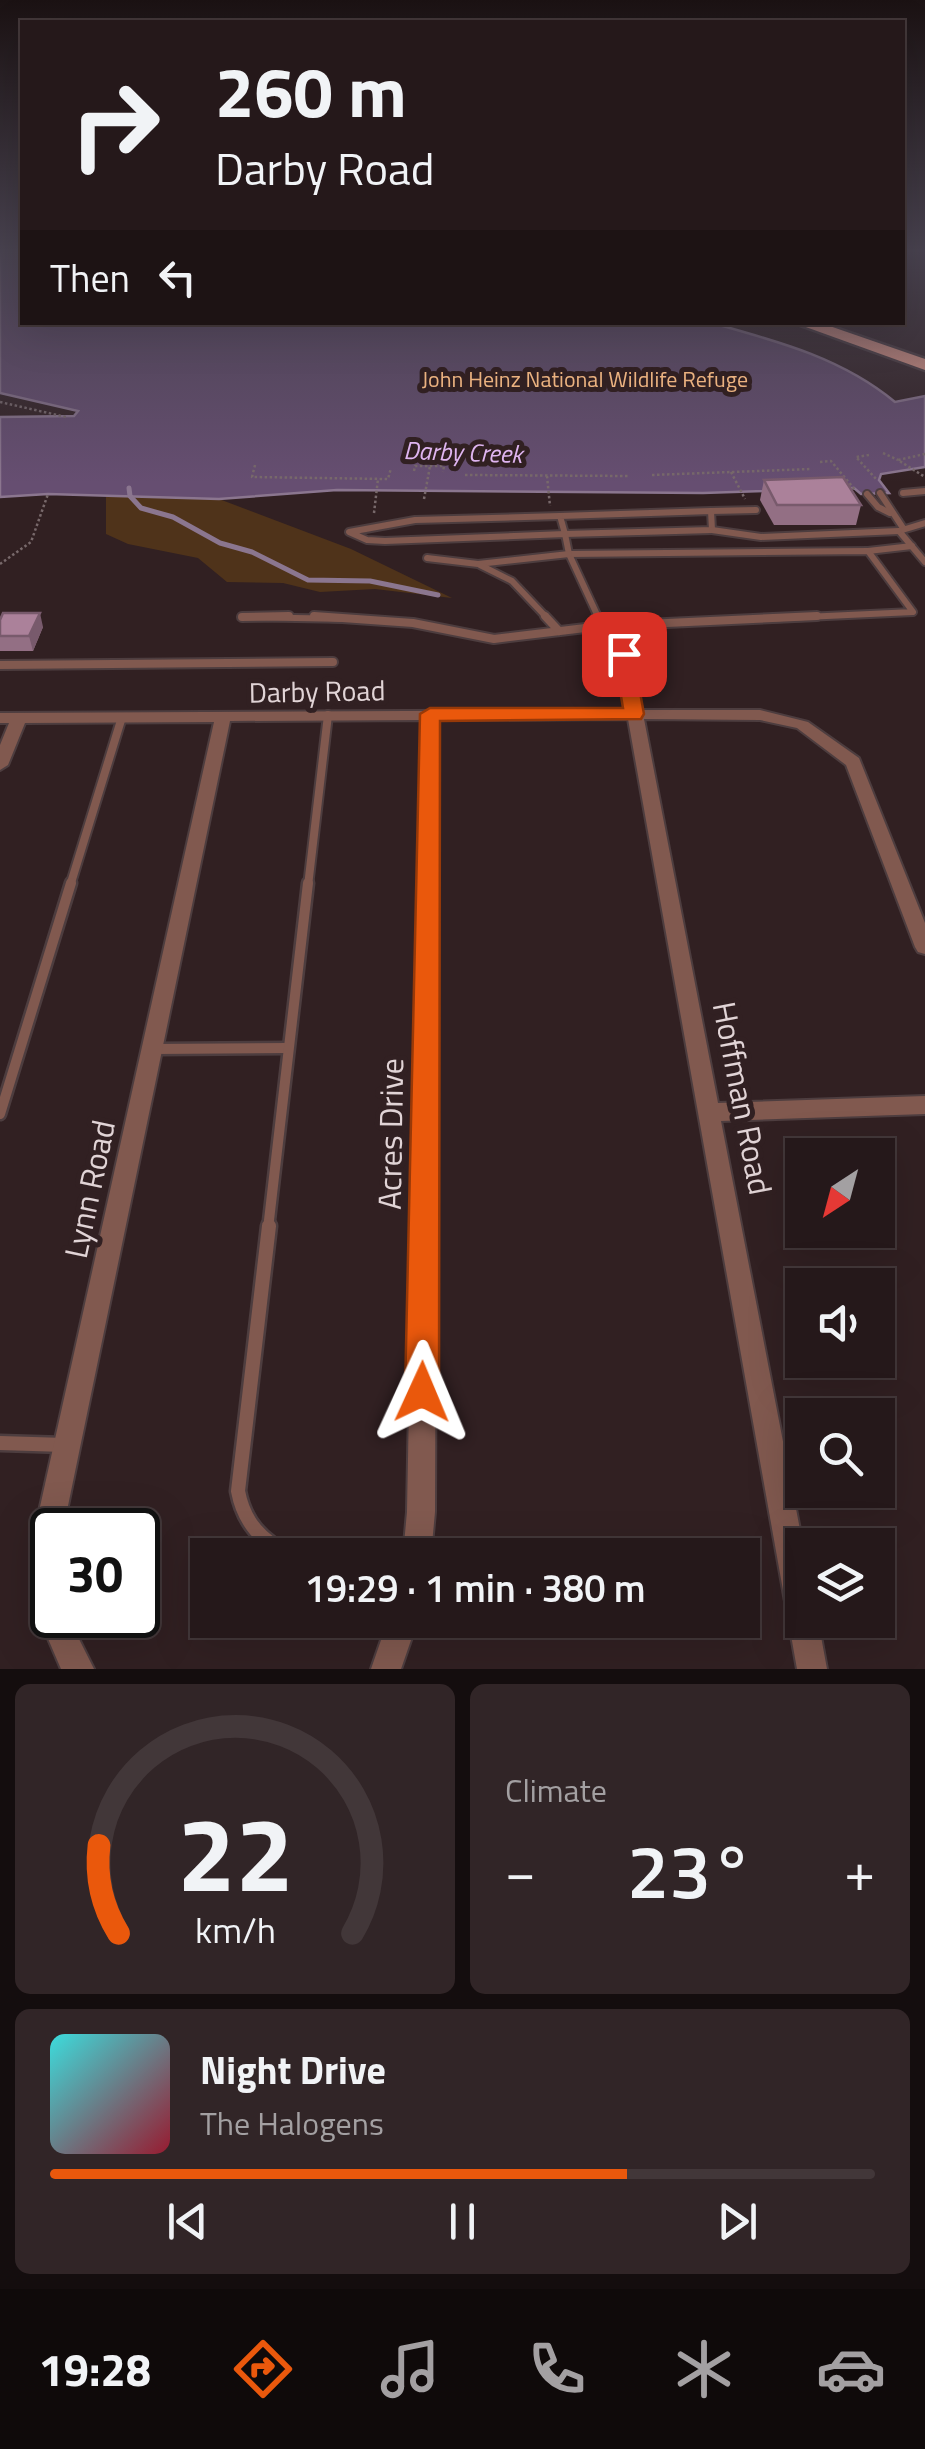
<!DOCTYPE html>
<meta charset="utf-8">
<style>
:root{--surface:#25181a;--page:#312527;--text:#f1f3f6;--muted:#a3a0a2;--line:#423739;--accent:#ea580c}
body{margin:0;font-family:"Titillium Web",sans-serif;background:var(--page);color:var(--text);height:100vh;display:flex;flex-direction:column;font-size:38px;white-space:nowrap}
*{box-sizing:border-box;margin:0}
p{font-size:32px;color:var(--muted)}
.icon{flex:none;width:55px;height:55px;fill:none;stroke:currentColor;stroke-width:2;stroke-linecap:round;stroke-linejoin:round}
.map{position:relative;height:1669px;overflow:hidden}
.panel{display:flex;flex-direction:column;gap:15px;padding:15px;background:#140d0e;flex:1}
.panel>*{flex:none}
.hud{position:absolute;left:20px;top:20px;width:885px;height:305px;border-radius:0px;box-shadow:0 10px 40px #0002,0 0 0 2px var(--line);background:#25181a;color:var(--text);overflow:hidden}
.needle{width:65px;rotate:216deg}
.buttons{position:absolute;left:785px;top:1138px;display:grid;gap:20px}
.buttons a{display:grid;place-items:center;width:110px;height:110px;border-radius:0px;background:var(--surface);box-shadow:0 10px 40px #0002,0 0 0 2px var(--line);font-size:50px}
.speed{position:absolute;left:30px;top:1508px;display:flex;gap:20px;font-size:50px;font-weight:700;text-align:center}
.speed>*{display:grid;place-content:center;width:130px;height:130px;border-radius:50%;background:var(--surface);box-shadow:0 10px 40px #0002,0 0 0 2px var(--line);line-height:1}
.speed .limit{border:5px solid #111;border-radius:15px;background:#fff;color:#111}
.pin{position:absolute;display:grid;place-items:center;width:85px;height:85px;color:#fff;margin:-42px;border-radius:20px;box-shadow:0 5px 15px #0006}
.me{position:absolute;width:110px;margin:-55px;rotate:1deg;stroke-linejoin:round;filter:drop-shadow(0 0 8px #0008)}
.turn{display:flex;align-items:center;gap:35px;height:210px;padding:0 30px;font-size:45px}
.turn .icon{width:130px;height:130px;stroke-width:2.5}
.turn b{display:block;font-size:70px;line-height:85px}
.then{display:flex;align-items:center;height:95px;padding:0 30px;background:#0003;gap:20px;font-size:38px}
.big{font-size:75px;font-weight:600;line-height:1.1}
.panel .tile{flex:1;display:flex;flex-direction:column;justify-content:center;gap:15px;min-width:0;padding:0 35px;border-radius:15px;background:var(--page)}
.panel .dial{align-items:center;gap:0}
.dial svg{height:260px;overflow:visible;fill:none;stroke:var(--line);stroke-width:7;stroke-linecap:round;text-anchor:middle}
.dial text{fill:var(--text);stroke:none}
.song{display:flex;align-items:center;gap:30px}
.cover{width:120px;height:120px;border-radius:15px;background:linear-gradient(135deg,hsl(180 70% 55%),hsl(350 70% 35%))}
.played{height:10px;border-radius:5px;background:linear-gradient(90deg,var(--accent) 70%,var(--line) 70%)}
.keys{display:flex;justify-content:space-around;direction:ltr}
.heat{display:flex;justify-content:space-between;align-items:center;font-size:55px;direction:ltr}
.panel .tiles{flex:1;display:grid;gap:15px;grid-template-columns:1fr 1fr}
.tile:last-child{grid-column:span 2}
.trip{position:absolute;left:190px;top:1538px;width:570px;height:100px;border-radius:0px;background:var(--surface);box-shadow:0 10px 40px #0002,0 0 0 2px var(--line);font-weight:600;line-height:100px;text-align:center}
.menu{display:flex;height:160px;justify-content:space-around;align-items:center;background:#0f0a0a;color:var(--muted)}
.menu .icon{width:70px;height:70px}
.menu .active{color:var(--accent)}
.menu b{font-size:45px;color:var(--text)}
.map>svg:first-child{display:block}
.green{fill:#4f331a}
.water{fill:#664e71;stroke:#8b768f;stroke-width:2.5}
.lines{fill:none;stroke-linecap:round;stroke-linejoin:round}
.stream{stroke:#8b768f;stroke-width:5}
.lane-far3-casing{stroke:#4d3d3f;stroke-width:10}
.lane-far2-casing{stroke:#4d3d3f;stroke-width:12}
.lane-far1-casing{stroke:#4d3d3f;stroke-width:15}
.lane-casing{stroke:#4d3d3f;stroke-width:19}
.street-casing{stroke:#4d3d3f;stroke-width:4}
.highway-casing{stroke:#4d3d3f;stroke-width:5}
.path{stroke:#78696b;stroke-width:2.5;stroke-dasharray:2.5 2.5;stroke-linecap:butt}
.lane-far3{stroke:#81594f;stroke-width:6}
.lane-far2{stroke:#81594f;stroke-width:8}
.lane-far1{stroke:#81594f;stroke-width:10}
.lane{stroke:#81594f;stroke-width:14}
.street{fill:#81594f;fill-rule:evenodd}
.highway{fill:#f5a692;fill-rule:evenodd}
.wall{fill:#936f84}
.shaded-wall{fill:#785a6c}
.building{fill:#ab819a;stroke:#785a6c;stroke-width:2.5}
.route{fill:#ea580c;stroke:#983908;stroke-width:2.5}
.labels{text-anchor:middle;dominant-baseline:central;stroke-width:10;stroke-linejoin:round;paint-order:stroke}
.far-park-label{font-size:22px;fill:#ebb280;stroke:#312022}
.far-water-label{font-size:25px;font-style:italic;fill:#dfb5f0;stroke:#312022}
.street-label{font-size:28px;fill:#e1d4d6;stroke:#312022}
.near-street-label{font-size:32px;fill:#e1d4d6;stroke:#312022}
</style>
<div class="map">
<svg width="925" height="1669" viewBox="0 0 925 1669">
<rect width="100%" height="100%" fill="#312022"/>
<path class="green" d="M106,496L219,499L351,549L452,598L375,589L320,592L283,583L227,582L198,558L128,544L106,534Z"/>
<path class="water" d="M0,249H22V322L712,323C777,341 842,358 895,402L925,396V467L881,474L879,480L889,493L861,494L854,488L703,493L337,490L219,499L48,494L0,497V417L74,416L78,411L0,393Z"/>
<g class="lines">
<path class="stream" d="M129,488L130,496L141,508L173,517L220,543L252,552L308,580L370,581L438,595"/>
<defs>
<g id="lane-far3">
<path d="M880,493L903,528"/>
<path d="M903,493L925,491"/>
<path d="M867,494L878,507L890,513"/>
<path d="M711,511L756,510"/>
<path d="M711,511L712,530L565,534L560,516Z"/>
<path d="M560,516L415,520L349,532L367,540L385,541L565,534L569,554"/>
<path d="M925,523L899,531L925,562"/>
<path d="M712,530L761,537L899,531"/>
<path d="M868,551L912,546"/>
<path d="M569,554L599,619"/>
<path d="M569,554L868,551L913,612L762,619"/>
<path d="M427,558L478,564L569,554"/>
<path d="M480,565L512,581L548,619"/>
<path d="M242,617L351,619"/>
</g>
<g id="lane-far2">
<path d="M314,616L413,623L494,639L602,626"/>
<path d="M545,616L559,631"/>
<path d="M597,616L602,626L817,616"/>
<path d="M242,617L289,616"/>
<path d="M0,665L333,662"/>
<path d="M70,886L122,717"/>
<path d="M308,886L328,715"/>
</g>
<g id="lane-far1">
<path d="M155,1049L287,1048"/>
<path d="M0,1114L71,883"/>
<path d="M268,1229L308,883"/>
</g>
<g id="lane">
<path d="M269,1226L238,1491C244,1523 261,1540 289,1555"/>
<path d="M0,1443L65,1445"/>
</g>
<g id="street">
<path d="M624,650L631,654L642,710H760L808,722L859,758L925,923V954L918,952L915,947L846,765L797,728L760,720L644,719L718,1103L925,1096V1114L721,1121L803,1545L802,1620H818L827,1669H797L628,719L438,720L435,1512L431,1555H403L407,1512L422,720L230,721L63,1530H52V1615H67L94,1669H61L37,1613L30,1552L214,722L25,723L8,765L0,770V745L9,723H0V713L627,710L617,654Z"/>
<path d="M388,1620H418L401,1669H371Z"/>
</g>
<path id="highway" d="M792,322H818L925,359V370Z"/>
</defs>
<use href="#lane-far3" class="lane-far3-casing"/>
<use href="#lane-far2" class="lane-far2-casing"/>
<use href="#lane-far1" class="lane-far1-casing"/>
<use href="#lane" class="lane-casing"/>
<use href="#street" class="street-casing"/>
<use href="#highway" class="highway-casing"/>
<g class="path">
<path d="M0,402L66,417"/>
<path d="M883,453L898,460"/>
<path d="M925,454L898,460L925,477"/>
<path d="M869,455L856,457L877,480"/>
<path d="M820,462L831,461L856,491"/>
<path d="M255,465L252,477L388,479L391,468"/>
<path d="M414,471L415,466H444L443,472"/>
<path d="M731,472L745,499"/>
<path d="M465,475L630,476"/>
<path d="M652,475L811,469"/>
<path d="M547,476L550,506"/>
<path d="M424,499L430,466"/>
<path d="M374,513L378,479"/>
<path d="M0,564L31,542L48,494"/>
</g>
<use href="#lane-far3" class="lane-far3"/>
<use href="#lane-far2" class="lane-far2"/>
<use href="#lane-far1" class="lane-far1"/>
<use href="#lane" class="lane"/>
<use href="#street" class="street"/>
<use href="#highway" class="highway"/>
</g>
<g class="wall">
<path d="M764,480L861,505L856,525H774L760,500Z"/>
<path d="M0,620L43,627L33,651H0Z"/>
</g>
<path class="shaded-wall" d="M40,613L43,627L33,651L29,636Z"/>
<g class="building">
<path d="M843,477L861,505H777L764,480Z"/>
<path d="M3,613H40L29,636H0V620Z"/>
</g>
<linearGradient id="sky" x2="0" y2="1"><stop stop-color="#1b1213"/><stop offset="0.52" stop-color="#48424f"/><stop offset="1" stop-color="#48424f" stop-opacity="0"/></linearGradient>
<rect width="925" height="482" fill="url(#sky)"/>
<path class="route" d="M624,648L633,654L644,714L641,719L440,721L439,1392L434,1404L422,1409L410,1404L405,1392L420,714L430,708H623L614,654Z"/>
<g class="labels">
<g class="far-park-label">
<text x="585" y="379">John Heinz National Wildlife Refuge</text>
</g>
<g class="far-water-label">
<text transform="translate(463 452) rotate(2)">Darby Creek</text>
</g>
<g class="street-label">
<text transform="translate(317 691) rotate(-1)">Darby Road</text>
</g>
<g class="near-street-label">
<text transform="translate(743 1098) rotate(79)">Hoffman Road</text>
<text transform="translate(390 1134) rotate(-89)">Acres Drive</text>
<text transform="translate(89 1189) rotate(-78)">Lynn Road</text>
</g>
</g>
</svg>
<div class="buttons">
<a><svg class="needle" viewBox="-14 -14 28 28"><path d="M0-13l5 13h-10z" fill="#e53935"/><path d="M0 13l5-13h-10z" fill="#a3a0a2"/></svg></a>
<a><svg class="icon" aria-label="sound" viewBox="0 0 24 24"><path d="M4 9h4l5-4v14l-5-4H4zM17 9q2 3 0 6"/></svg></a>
<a><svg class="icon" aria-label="search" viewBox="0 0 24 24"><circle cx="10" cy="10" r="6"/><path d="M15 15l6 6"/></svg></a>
<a><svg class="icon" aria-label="layers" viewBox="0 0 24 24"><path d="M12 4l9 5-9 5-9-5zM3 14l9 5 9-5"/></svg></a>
</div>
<div class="speed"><div class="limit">30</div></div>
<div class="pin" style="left:624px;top:654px;background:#d93025"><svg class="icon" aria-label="arrive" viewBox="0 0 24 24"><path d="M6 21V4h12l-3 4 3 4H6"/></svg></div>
<svg class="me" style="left:422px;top:1392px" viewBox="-20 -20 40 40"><path d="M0-17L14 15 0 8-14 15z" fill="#ea580c" stroke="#fff" stroke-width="4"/></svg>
<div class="trip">19:29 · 1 min · 380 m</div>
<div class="hud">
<div class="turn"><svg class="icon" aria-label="right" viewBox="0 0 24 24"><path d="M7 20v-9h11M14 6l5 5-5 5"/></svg><div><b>260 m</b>Darby Road</div></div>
<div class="then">Then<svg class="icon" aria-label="left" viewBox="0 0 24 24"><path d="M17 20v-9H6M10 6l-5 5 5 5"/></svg></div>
</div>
</div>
<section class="panel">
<div class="tiles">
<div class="tile dial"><svg viewBox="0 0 100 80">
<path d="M14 69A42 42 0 1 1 86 69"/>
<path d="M14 69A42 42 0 0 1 8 42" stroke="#ea580c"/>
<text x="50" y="56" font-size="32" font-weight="700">22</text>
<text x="50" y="72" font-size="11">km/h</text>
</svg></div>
<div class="tile"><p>Climate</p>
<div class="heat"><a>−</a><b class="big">23°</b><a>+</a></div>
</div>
<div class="tile">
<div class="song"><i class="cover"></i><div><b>Night Drive</b><p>The Halogens</p></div></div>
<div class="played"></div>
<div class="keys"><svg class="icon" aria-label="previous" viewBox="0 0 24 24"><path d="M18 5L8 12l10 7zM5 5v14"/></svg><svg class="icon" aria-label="pause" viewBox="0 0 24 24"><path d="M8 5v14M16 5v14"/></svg><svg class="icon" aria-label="next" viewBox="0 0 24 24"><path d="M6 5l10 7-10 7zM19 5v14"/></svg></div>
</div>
</div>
</section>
<nav class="menu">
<b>19:28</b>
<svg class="icon active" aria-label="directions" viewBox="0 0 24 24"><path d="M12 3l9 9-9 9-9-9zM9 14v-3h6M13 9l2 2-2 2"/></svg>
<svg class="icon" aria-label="music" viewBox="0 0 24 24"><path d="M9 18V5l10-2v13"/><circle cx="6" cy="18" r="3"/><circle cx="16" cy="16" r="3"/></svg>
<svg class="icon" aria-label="phone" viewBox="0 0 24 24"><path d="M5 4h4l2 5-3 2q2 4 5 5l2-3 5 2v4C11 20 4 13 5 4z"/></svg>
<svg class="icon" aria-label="climate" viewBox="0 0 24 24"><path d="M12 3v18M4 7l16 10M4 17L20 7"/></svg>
<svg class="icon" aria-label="car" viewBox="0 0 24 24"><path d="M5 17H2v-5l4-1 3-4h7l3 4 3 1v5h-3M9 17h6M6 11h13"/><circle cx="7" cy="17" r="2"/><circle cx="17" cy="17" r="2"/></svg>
</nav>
